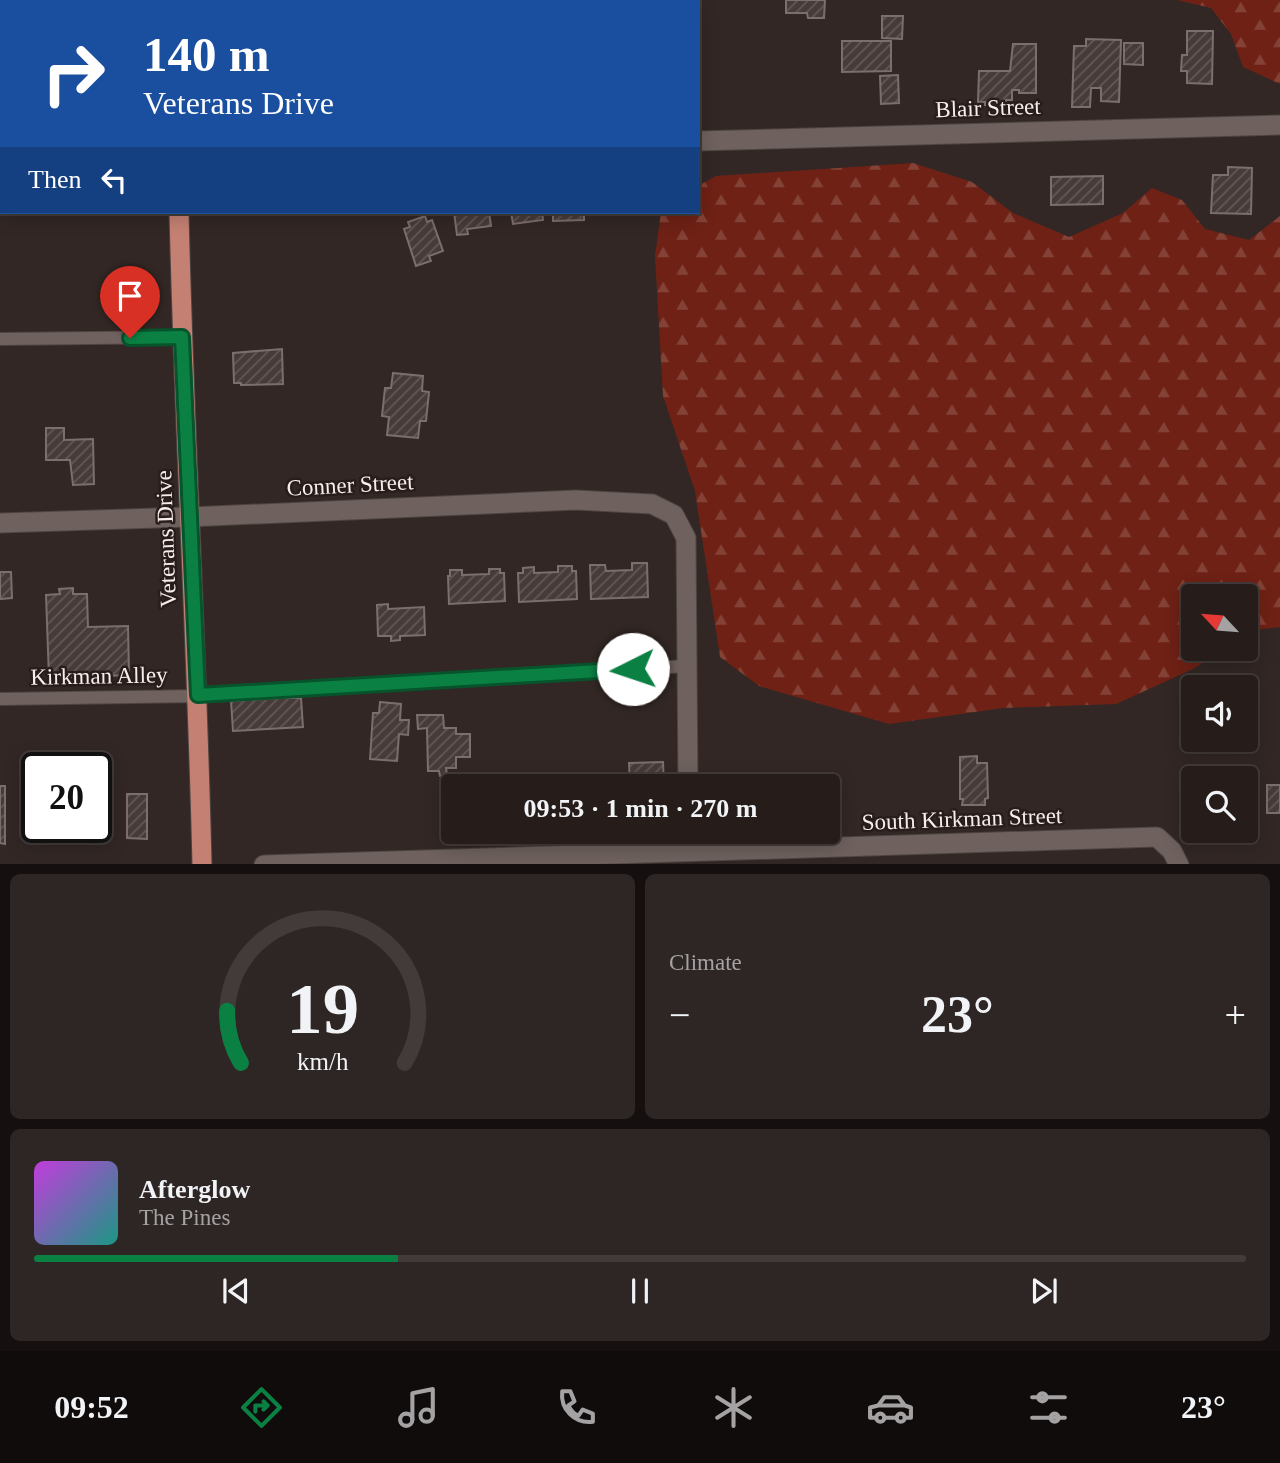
<!DOCTYPE html>
<meta charset="utf-8">
<style>
:root{--surface:#261d1b;--page:#2e2624;--text:#f1f3f6;--muted:#a4a2a3;--line:#423b3a;--accent:#0b8043}
body{margin:0;font-family:"Times New Roman",serif;background:var(--page);color:var(--text);height:100vh;display:flex;flex-direction:column;font-size:26px;white-space:nowrap}
*{box-sizing:border-box;margin:0}
p{font-size:23px;color:var(--muted)}
.icon{flex:none;width:38px;height:38px;fill:none;stroke:currentColor;stroke-width:2;stroke-linecap:round;stroke-linejoin:round}
.map{position:relative;height:864px;overflow:hidden}
.panel{display:flex;flex-direction:column;gap:10px;padding:10px;background:#15100f;flex:1}
.panel>*{flex:none}
.banner{position:absolute;left:0px;top:0px;width:700px;height:214px;box-shadow:0 4px 18px #0003,0 0 0 2px var(--line);background:#1a4fa0;color:#fff;overflow:hidden}
.needle{width:46px;rotate:296deg}
.buttons{position:absolute;left:1181px;top:584px;display:grid;gap:14px}
.buttons a{display:grid;place-items:center;width:77px;height:77px;border-radius:7px;background:var(--surface);box-shadow:0 4px 18px #0003,0 0 0 2px var(--line);font-size:35px}
.speed{position:absolute;left:21px;top:752px;display:flex;gap:14px;font-size:35px;font-weight:700;text-align:center}
.speed>*{display:grid;place-content:center;width:91px;height:91px;border-radius:50%;background:var(--surface);box-shadow:0 4px 18px #0003,0 0 0 2px var(--line);line-height:1}
.speed .limit{border:4px solid #111;border-radius:10px;background:#fff;color:#111}
.pin{position:absolute;display:grid;place-items:center;width:60px;height:60px;color:#fff;margin:-72px -30px;border-radius:50% 50% 50% 0;rotate:-45deg;box-shadow:0 0 7px #0007}
.pin .icon{rotate:45deg}
.me{position:absolute;width:77px;margin:-38px;rotate:266deg;stroke-linejoin:round;filter:drop-shadow(0 0 5px #0008)}
.turn{display:flex;align-items:center;gap:24px;height:147px;padding:0 28px;font-size:32px}
.turn .icon{width:91px;height:91px;stroke-width:2.5}
.turn b{display:block;font-size:49px;line-height:60px}
.then{display:flex;align-items:center;height:66px;padding:0 28px;background:#0003;gap:14px;font-size:26px}
.big{font-size:52px;font-weight:800;line-height:1.1}
.panel .widget{flex:1;display:flex;flex-direction:column;justify-content:center;gap:10px;min-width:0;padding:0 24px;border-radius:10px;background:var(--page)}
.panel .dial{align-items:center;gap:0}
.dial svg{height:182px;overflow:visible;fill:none;stroke:var(--line);stroke-width:7;stroke-linecap:round;text-anchor:middle}
.dial text{fill:var(--text);stroke:none}
.song{display:flex;align-items:center;gap:21px}
.cover{width:84px;height:84px;border-radius:10px;background:linear-gradient(135deg,hsl(290 70% 55%),hsl(170 70% 35%))}
.played{height:7px;border-radius:4px;background:linear-gradient(90deg,var(--accent) 30%,var(--line) 30%)}
.keys{display:flex;justify-content:space-around;direction:ltr}
.heat{display:flex;justify-content:space-between;align-items:center;font-size:38px;direction:ltr}
.panel .tiles{flex:1;display:grid;gap:10px;grid-template-columns:1fr 1fr}
.widget:last-child{grid-column:span 2}
.trip{position:absolute;left:441px;top:774px;width:399px;height:70px;border-radius:7px;background:var(--surface);box-shadow:0 4px 18px #0003,0 0 0 2px var(--line);font-weight:800;line-height:70px;text-align:center}
.menu{display:flex;height:112px;justify-content:space-around;align-items:center;background:#0f0c0b;color:var(--muted)}
.menu .icon{width:49px;height:49px}
.menu .active{color:var(--accent)}
.menu b{font-size:32px;color:var(--text)}
.map>svg:first-child{display:block}
.forest{fill:url(#forest-firs)}
.building{fill:url(#building-hatch);stroke:#7c6e6c;stroke-width:2}
.lines{fill:none;stroke-linecap:round;stroke-linejoin:round}
.service-casing{stroke:#4e4543;stroke-width:14}
.minor-casing{stroke:#4e4543;stroke-width:21}
.primary-casing{stroke:#4e4543;stroke-width:21}
.service{stroke:#6e615e;stroke-width:12}
.minor{stroke:#6e615e;stroke-width:19}
.primary{stroke:#c48073;stroke-width:19}
.route-casing{stroke:#07532c;stroke-width:18}
.route{stroke:#0b8043;stroke-width:12}
.labels{text-anchor:middle;dominant-baseline:central;stroke-width:5;stroke-linejoin:round;paint-order:stroke}
.street-label{font-size:23px;fill:#f6eeec;stroke:#281d1b}
</style>
<div class="map">
<svg width="1280" height="865" viewBox="0 0 1280 865">
<defs>
<pattern id="forest-firs" width="22" height="20" patternUnits="userSpaceOnUse" patternTransform="scale(1.75)"><rect width="22" height="20" fill="#6f2115"/><path d="M5 1l3.5 6h-7zM16 11l3.5 6h-7z" fill="#844237"/></pattern>
<pattern id="building-hatch" width="6" height="6" patternUnits="userSpaceOnUse" patternTransform="scale(1.75)"><rect width="6" height="6" fill="#473b39"/><path d="M-1 1l2-2M0 6l6-6M5 7l2-2" fill="none" stroke="#625856"/></pattern>
</defs>
<rect width="100%" height="100%" fill="#322724"/>
<g class="forest">
<path d="M219,0H674V2Z"/>
<path d="M1177,0H1280V84L1243,67L1231,34L1211,8Z"/>
<path d="M913,163L972,182L1013,213L1069,237L1123,213L1152,188L1182,200L1205,229L1249,240L1280,216V627L1255,630L1246,635V597H1194V649H1224L1193,669L1116,704L1003,708L889,724L759,686L720,657L695,491L663,396L655,256L661,212H698V186L716,176Z"/>
</g>
<g class="building">
<path d="M786,0H825L824,18H808L807,13H786Z"/>
<path d="M882,16H903L902,39L882,38Z"/>
<path d="M1187,31H1213L1212,84L1187,83V71H1181L1182,55H1187Z"/>
<path d="M1086,39L1121,40L1119,102L1101,101V88H1091L1090,107H1072L1074,46H1086Z"/>
<path d="M842,41H891V71L842,72Z"/>
<path d="M1124,43H1143V65L1124,64Z"/>
<path d="M1013,44H1036V93H1019V90H1012V100H1006V105H985V102H978L979,71H1010Z"/>
<path d="M898,75L899,103L881,104L880,76Z"/>
<path d="M1228,167L1252,168L1251,214L1211,213L1213,175H1228Z"/>
<path d="M1103,176V204L1051,205V177Z"/>
<path d="M454,212H489L491,226L467,229L468,234L457,235Z"/>
<path d="M511,212H542L543,220L513,224Z"/>
<path d="M553,212H584V220L553,221Z"/>
<path d="M425,216L427,222L432,220L443,251L429,256L431,261L416,266L404,229L410,227L408,222Z"/>
<path d="M282,349L283,384L241,385V383H234L233,353Z"/>
<path d="M393,373L423,376L422,391L429,392L426,421H420L418,438L387,435L389,417L382,416L385,388H391Z"/>
<path d="M46,428H64V440L93,439L94,484L73,485L70,460H46Z"/>
<path d="M632,563H647L648,597L591,599L590,565H605L606,571L632,570Z"/>
<path d="M558,566H572V571H576L577,599L519,602L518,573H523V568L534,567V573L558,572Z"/>
<path d="M489,569H500V573H504L505,601L449,604L448,576H450V570H462V575L489,574Z"/>
<path d="M0,572H11L12,598L0,599Z"/>
<path d="M73,588V594H87L88,627L128,626L129,675L49,678L46,595L60,594L59,589Z"/>
<path d="M388,604V609L424,607L425,635L400,636V640L391,641V636H378L377,605Z"/>
<path d="M282,698H301L303,727L233,731L231,701Z"/>
<path d="M380,702L401,704L400,720H409L408,735L399,734L397,761L370,759L373,713H379Z"/>
<path d="M417,715H443L444,728H456V734H470V757H456V768H446L447,775L440,776L439,771H428L427,728L418,729Z"/>
<path d="M977,756V763H987L988,798L985,799V805H962L963,799H960V757Z"/>
<path d="M663,762L664,786H630L629,763Z"/>
<rect x="1267" y="785" width="13" height="28"/>
<path d="M0,786H5V844L0,843Z"/>
<path d="M127,794H147V839L127,838Z"/>
<path d="M96,798L97,805H102V839H80V828H96Z"/>
</g>
<g class="lines">
<defs>
<g id="service">
<path d="M0,339L182,337"/>
<path d="M0,699L198,696L687,666"/>
</g>
<g id="minor">
<path d="M698,141L1280,125"/>
<path d="M0,161H2"/>
<path d="M0,523L189,517L576,500L652,504L674,515L686,538L688,786"/>
<path d="M689,831V851"/>
<path d="M264,865L1157,837L1172,851L1179,865"/>
</g>
<g id="primary">
<path d="M174,0L175,2"/>
<path d="M179,212C184,429 197,647 202,865"/>
</g>
</defs>
<use href="#service" class="service-casing"/>
<use href="#minor" class="minor-casing"/>
<use href="#primary" class="primary-casing"/>
<use href="#service" class="service"/>
<use href="#minor" class="minor"/>
<use href="#primary" class="primary"/>
</g>
<g class="lines">
<defs>
<path id="route" d="M130,338L182,337L198,695L633,669"/>
</defs>
<use href="#route" class="route-casing"/>
<use href="#route" class="route"/>
</g>
<g class="labels">
<g class="street-label">
<text transform="translate(988 108) rotate(-2)">Blair Street</text>
<text transform="translate(350 485) rotate(-3)">Conner Street</text>
<text transform="translate(166 539) rotate(-92)">Veterans Drive</text>
<text transform="translate(99 676) rotate(-1)">Kirkman Alley</text>
<text transform="translate(962 819) rotate(-2)">South Kirkman Street</text>
</g>
</g>
</svg>
<div class="buttons">
<a><svg class="needle" viewBox="-14 -14 28 28"><path d="M0-13l5 13h-10z" fill="#e53935"/><path d="M0 13l5-13h-10z" fill="#a4a2a3"/></svg></a>
<a><svg class="icon" aria-label="sound" viewBox="0 0 24 24"><path d="M4 9h4l5-4v14l-5-4H4zM17 9q2 3 0 6"/></svg></a>
<a><svg class="icon" aria-label="search" viewBox="0 0 24 24"><circle cx="10" cy="10" r="6"/><path d="M15 15l6 6"/></svg></a>
</div>
<div class="speed"><div class="limit">20</div></div>
<div class="pin" style="left:130px;top:338px;background:#d93025"><svg class="icon" aria-label="arrive" viewBox="0 0 24 24"><path d="M6 21V4h12l-3 4 3 4H6"/></svg></div>
<svg class="me" style="left:633px;top:669px" viewBox="-20 -20 40 40"><circle r="19" fill="#fff"/><path d="M0-13L10 11 0 6-10 11z" fill="#0b8043"/></svg>
<div class="trip">09:53 · 1 min · 270 m</div>
<div class="banner">
<div class="turn"><svg class="icon" aria-label="right" viewBox="0 0 24 24"><path d="M7 20v-9h11M14 6l5 5-5 5"/></svg><div><b>140 m</b>Veterans Drive</div></div>
<div class="then">Then<svg class="icon" aria-label="left" viewBox="0 0 24 24"><path d="M17 20v-9H6M10 6l-5 5 5 5"/></svg></div>
</div>
</div>
<section class="panel">
<div class="tiles">
<div class="widget dial"><svg viewBox="0 0 100 80">
<path d="M14 69A42 42 0 1 1 86 69"/>
<path d="M14 69A42 42 0 0 1 8 46" stroke="#0b8043"/>
<text x="50" y="56" font-size="32" font-weight="700">19</text>
<text x="50" y="72" font-size="11">km/h</text>
</svg></div>
<div class="widget"><p>Climate</p>
<div class="heat"><a>−</a><b class="big">23°</b><a>+</a></div>
</div>
<div class="widget">
<div class="song"><i class="cover"></i><div><b>Afterglow</b><p>The Pines</p></div></div>
<div class="played"></div>
<div class="keys"><svg class="icon" aria-label="previous" viewBox="0 0 24 24"><path d="M18 5L8 12l10 7zM5 5v14"/></svg><svg class="icon" aria-label="pause" viewBox="0 0 24 24"><path d="M8 5v14M16 5v14"/></svg><svg class="icon" aria-label="next" viewBox="0 0 24 24"><path d="M6 5l10 7-10 7zM19 5v14"/></svg></div>
</div>
</div>
</section>
<nav class="menu">
<b>09:52</b>
<svg class="icon active" aria-label="directions" viewBox="0 0 24 24"><path d="M12 3l9 9-9 9-9-9zM9 14v-3h6M13 9l2 2-2 2"/></svg>
<svg class="icon" aria-label="music" viewBox="0 0 24 24"><path d="M9 18V5l10-2v13"/><circle cx="6" cy="18" r="3"/><circle cx="16" cy="16" r="3"/></svg>
<svg class="icon" aria-label="phone" viewBox="0 0 24 24"><path d="M5 4h4l2 5-3 2q2 4 5 5l2-3 5 2v4C11 20 4 13 5 4z"/></svg>
<svg class="icon" aria-label="climate" viewBox="0 0 24 24"><path d="M12 3v18M4 7l16 10M4 17L20 7"/></svg>
<svg class="icon" aria-label="car" viewBox="0 0 24 24"><path d="M5 17H2v-5l4-1 3-4h7l3 4 3 1v5h-3M9 17h6M6 11h13"/><circle cx="7" cy="17" r="2"/><circle cx="17" cy="17" r="2"/></svg>
<svg class="icon" aria-label="filters" viewBox="0 0 24 24"><path d="M4 7h16M4 17h16"/><circle cx="9" cy="7" r="2"/><circle cx="15" cy="17" r="2"/></svg>
<b>23°</b>
</nav>
